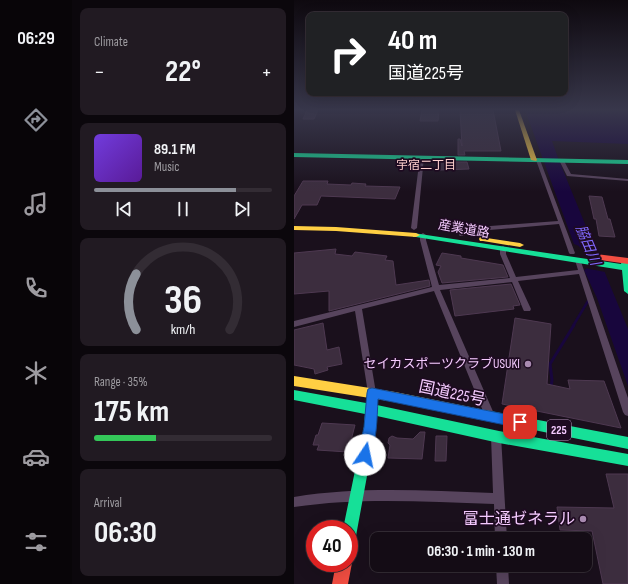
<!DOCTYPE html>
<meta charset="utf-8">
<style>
:root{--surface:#140c15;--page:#211a22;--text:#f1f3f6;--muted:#9d9ba0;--line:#332c34;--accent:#8c9099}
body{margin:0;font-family:"Sofia Sans Condensed","Noto Sans JP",sans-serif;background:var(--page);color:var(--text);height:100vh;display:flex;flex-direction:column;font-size:15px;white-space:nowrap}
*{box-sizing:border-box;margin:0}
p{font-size:13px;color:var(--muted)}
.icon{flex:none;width:22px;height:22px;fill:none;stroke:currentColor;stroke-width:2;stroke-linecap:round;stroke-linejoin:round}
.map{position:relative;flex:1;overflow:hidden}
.sheet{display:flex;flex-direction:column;gap:8px;padding:8px;background:#0b070c;width:222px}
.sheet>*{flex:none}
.top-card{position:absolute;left:12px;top:12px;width:262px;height:84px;border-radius:8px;box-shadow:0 4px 16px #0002,0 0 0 1px var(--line);background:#202124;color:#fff;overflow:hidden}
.speed{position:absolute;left:12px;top:520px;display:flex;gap:8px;font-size:20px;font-weight:700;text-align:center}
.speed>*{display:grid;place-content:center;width:52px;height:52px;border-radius:50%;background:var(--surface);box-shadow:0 4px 16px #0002,0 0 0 1px var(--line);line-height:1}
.speed .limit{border:6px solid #d22;background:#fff;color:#111}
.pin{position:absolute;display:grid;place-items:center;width:34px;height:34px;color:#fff;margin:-17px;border-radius:8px;box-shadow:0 2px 6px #0006}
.me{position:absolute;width:44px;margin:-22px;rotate:11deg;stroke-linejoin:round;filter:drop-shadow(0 0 3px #0008)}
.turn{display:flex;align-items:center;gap:14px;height:84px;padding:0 16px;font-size:18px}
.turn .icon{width:52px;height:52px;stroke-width:2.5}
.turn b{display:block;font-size:28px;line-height:34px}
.big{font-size:30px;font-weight:700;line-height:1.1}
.sheet .card{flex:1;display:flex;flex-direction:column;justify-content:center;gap:6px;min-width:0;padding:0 14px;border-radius:8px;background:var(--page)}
.sheet .dial{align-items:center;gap:0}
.dial svg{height:104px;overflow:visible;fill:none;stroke:var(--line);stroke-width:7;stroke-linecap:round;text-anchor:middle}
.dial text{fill:var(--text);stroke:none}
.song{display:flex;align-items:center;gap:12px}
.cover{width:48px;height:48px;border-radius:6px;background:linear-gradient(135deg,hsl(260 70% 55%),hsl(270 70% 35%))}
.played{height:4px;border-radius:2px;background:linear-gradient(90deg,var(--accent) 80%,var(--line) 80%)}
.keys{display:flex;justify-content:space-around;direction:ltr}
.heat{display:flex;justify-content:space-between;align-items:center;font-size:22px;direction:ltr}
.charge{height:6px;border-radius:3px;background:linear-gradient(90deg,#34c759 35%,var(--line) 0)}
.trip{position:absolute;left:76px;top:532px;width:222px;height:40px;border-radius:8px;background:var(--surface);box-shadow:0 4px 16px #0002,0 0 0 1px var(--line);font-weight:700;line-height:40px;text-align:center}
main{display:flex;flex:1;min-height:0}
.menu{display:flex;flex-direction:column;width:72px;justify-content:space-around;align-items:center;background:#080508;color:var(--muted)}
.menu .icon{width:28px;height:28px}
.menu .on{color:var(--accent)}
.menu b{font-size:18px;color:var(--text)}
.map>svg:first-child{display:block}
.water{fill:#18063d}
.pier{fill:#1a101c}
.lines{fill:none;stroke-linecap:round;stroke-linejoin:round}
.stream-far1{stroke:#18063d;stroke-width:2.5}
.stream{stroke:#18063d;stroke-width:3}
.building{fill:#3c2d3e;stroke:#4e3951}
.street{fill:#57445d;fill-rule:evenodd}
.fast{fill:#16e098;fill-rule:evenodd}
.slow{fill:#ffcf43;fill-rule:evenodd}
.jam{fill:#f24e42;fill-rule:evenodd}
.route{fill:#1a73e8;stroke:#114b97}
.poi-dot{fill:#a88ab0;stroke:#1e0b21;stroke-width:1.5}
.labels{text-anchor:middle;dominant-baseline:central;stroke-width:3.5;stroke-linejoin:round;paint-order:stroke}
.far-neighbourhood-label{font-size:12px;fill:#ffd0cd;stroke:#1e0b21}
.shield{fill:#1e0b21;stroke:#b491bc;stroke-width:1}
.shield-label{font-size:12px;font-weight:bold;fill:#f5cbff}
.street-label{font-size:13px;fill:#f5cbff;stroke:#1e0b21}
.poi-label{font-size:13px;fill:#f5cbff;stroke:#1e0b21;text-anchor:end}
.water-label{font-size:14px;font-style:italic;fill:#816aff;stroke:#1e0b21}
.near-street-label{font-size:16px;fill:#f5cbff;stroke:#1e0b21}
.near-poi-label{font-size:16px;fill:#f5cbff;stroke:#1e0b21;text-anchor:end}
</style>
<main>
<nav class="menu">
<b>06:29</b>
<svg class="icon on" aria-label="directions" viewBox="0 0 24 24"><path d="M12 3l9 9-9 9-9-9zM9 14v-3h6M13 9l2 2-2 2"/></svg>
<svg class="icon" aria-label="music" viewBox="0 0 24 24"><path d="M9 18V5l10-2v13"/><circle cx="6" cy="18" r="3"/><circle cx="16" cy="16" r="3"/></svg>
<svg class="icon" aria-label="phone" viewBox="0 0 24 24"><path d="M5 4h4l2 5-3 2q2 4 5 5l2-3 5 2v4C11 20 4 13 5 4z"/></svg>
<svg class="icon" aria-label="climate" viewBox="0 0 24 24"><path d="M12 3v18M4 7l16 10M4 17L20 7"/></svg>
<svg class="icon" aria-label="car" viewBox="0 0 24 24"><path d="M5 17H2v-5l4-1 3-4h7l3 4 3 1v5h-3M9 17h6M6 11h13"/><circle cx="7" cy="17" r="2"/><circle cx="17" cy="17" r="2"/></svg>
<svg class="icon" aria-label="filters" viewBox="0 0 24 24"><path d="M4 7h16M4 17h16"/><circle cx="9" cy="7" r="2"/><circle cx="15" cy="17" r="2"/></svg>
</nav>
<section class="sheet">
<div class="card"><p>Climate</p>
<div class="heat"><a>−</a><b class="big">22°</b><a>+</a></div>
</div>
<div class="card">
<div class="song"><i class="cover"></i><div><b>89.1 FM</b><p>Music</p></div></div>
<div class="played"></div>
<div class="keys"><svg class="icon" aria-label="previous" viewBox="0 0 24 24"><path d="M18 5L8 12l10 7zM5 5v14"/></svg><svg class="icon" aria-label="pause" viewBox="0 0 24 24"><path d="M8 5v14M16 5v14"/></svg><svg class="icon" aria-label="next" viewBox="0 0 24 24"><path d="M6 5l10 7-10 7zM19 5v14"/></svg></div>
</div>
<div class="card dial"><svg viewBox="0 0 100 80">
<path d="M14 69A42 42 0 1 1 86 69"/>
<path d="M14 69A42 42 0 0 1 14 26" stroke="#8c9099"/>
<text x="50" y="56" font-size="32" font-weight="700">36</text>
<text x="50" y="72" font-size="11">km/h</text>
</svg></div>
<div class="card"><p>Range · 35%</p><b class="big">175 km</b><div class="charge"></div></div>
<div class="card"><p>Arrival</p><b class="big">06:30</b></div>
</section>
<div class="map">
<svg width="334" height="584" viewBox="0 0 334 584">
<rect width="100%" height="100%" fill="#1a101c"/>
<path class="water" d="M231,110H334V144L258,141L264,158L334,329V386L303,298L290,270L292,269L285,246L280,244Z"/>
<path class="pier" d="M284,247L302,250L311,272L291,268Z"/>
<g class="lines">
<path class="stream-far1" d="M279,326L294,301"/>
<path class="stream" d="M257,388L258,380L256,364L280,325"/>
</g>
<g class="building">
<path d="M13,110H24L20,119H9Z"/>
<path d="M128,110H145L144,121H126Z"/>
<path d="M166,110H199L207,151H170L171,155H164V139H166L168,146Z"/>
<path d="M144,162H173L175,169L146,170Z"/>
<path d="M9,181H34L33,184L57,185L58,183L72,184L71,186L106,187L101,199L27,196L23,205H8L0,219V196Z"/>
<path d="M295,196L308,197L314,219H316L321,237L305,236L302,219H300Z"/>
<path d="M42,249L41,254L58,256L61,252L93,256L91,260L99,261L102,285L135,280L136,286L35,311V291L0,294V253Z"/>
<path d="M148,253L167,256V258L209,265L214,277L148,283L144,272L147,266L142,265Z"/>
<path d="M217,284L226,305L219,306L220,309L161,316L156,290Z"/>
<path d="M221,318L257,324L253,384L276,389L274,380L310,381L327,428L208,404Z"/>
<path d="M29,323L33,350L45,347L48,364L33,367L34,370L21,374L20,369L0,365V330Z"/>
<path d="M28,423L61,425L54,452L23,450L25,445H19L22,435H24Z"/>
<path d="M126,432H131L128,459L94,458L96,445L94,443L95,438L98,436L103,438L119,439Z"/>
<path d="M142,436H153L152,461H141Z"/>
<path d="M312,474H334V584H309L298,531L266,530L263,507L320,508Z"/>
</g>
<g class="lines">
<g class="street">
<path d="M126,156L130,157L123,228L120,230L117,228Z"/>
<path d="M242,159L246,160L281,253L280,254H276L275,253L265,224L172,232L170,236H166L165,235L168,229L170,228L264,221L242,160Z"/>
<path d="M265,159H269L277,174L334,179V181L273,176L265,160Z"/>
<path d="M129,233L132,235V240L145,285L216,278L206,254V248L209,246L212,248V254L222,277L284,270L281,260L282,259H286L334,398V416L331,415L329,412L285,274L224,281L237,309L236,311H230L229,309L218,282L146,290L201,416L199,419L196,420L193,419L191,416L140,291L68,309L82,393L81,396L78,397L75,396L74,393L61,311L0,327V321L138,287L126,240V235Z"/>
<path d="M202,431L205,433L207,436L213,539H201L200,504C132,502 68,497 0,507V497C68,486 132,491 199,493L197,436L199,433Z"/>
<path d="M202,565H214L215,584H203Z"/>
</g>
<g class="fast">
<path d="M0,153L334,160V164L0,157Z"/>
<path d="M119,233L327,264L328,260H334V294L330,291L328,270L122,237H119Z"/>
<path d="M78,388L82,389L84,393L83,405L205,431L334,454V466L205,443L83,416L82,427L62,536L60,541L55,543V529H49L70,427L71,414L0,400V390L72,403L74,389Z"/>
<path d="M191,410L334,437V449L191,420L187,419L185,415L187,411Z"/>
</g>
<g class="slow">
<path d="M221,110H225L243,160L242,161L237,160Z"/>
<path d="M0,226L42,227L122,233L126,235L122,237L42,231L0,230Z"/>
<path d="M186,237L226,243L230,245L226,247L189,241H186L185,239Z"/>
<path d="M0,376L101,392L191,410L195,411L197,415L195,419L191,420L101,402L0,386Z"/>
</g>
<g class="jam">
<path d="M302,254L334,258V264L299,259L298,257L299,255Z"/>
<path d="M55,557L58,563L54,584H38L42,563H55Z"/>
</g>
</g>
<linearGradient id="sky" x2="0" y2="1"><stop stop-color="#0e090f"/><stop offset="0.57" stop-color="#38374b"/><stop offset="1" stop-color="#38374b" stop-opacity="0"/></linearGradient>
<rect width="334" height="192" fill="url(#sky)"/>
<path class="route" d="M78,388L226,417L231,418L232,422L231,427L226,428L84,399C83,419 83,441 75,460L71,461L66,460L64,455L70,427L73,393L74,389Z"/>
<g class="poi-dot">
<circle cx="234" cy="364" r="4"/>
<circle cx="289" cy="519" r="4"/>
</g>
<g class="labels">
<g class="far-neighbourhood-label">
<text x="132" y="165">宇宿二丁目</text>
</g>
<rect class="shield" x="253" y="420" width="24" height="20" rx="3"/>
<g class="shield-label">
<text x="265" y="430">225</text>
</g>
<g class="street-label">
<text transform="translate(170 229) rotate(10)">産業道路</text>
</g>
<g class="poi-label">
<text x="226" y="364">セイカスポーツクラブUSUKI</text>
</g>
<g class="water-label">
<text transform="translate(294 245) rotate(67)">脇田川</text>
</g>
<g class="near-street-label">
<text transform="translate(158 394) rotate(12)">国道225号</text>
</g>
<g class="near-poi-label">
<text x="281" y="519">富士通ゼネラル</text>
</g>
</g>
</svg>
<div class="speed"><div class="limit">40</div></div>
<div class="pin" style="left:226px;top:422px;background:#d93025"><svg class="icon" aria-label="arrive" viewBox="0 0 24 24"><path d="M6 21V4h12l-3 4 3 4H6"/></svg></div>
<svg class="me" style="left:71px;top:455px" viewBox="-20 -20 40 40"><circle r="19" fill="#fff"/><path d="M0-13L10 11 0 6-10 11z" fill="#1a73e8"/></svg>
<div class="trip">06:30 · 1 min · 130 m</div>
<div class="top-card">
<div class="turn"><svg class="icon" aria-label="right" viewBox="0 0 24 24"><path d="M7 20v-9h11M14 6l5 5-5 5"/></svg><div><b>40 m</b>国道225号</div></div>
</div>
</div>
</main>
